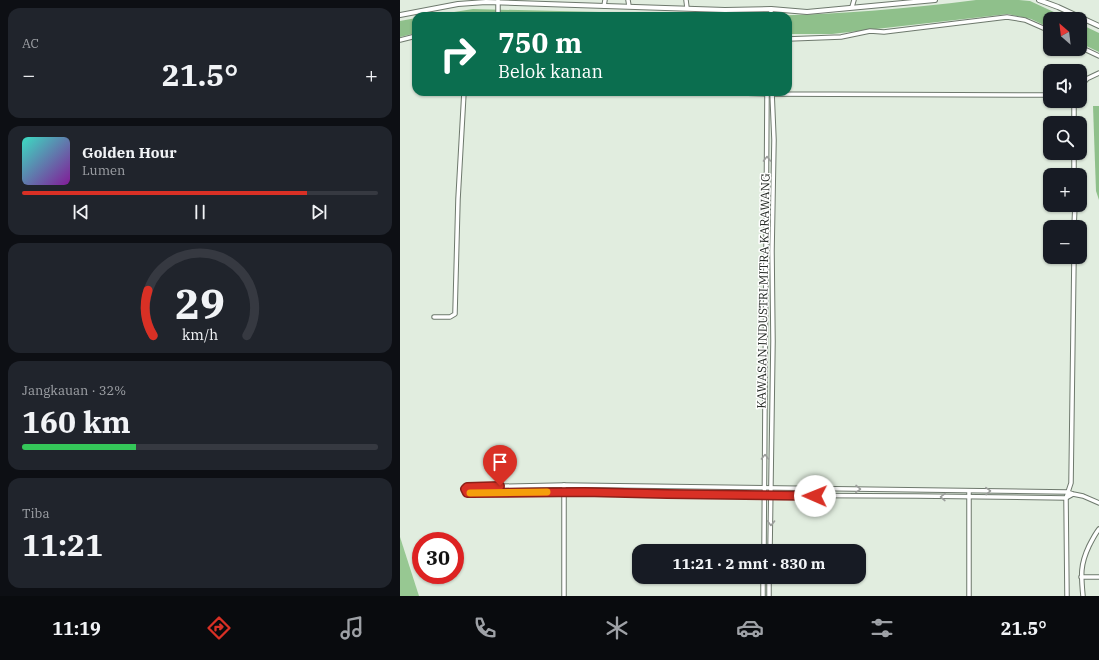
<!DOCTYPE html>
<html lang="id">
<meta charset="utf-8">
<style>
:root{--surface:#171b24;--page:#20242c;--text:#f1f3f6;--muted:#9ea1a6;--line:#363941;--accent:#d93025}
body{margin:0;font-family:"IBM Plex Serif",serif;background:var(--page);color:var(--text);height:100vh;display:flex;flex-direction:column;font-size:15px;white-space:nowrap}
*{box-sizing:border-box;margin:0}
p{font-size:13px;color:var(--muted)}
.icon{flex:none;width:22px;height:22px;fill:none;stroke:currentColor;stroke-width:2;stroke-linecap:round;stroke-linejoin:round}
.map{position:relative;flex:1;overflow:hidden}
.panel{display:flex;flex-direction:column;gap:8px;padding:8px;background:#0d0f14;width:400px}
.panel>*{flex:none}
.hud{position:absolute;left:12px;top:12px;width:380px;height:84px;border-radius:12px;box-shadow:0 1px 3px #0004;background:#0b6e4f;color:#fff;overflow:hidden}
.needle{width:26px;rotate:332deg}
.buttons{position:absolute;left:643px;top:12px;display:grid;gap:8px}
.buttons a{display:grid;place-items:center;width:44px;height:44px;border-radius:8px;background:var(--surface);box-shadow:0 1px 3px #0004;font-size:20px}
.speed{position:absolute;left:12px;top:532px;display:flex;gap:8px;font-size:20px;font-weight:700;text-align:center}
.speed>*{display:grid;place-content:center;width:52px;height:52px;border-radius:50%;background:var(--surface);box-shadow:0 1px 3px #0004;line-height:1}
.speed .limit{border:6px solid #d22;background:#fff;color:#111}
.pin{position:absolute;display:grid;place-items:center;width:34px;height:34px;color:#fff;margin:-41px -17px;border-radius:50% 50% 50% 0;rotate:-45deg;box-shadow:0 0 4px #0007}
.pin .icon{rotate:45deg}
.me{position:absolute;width:44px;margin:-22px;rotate:271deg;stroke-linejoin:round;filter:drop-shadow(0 0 3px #0008)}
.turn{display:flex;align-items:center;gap:14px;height:84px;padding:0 20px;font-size:18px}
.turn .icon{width:52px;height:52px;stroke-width:2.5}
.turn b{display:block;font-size:28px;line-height:34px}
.big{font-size:30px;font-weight:800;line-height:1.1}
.panel .widget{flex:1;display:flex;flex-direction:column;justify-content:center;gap:6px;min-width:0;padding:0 14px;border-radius:12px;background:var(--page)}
.panel .dial{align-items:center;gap:0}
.dial svg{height:104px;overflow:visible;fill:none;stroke:var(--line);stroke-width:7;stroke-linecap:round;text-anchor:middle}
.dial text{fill:var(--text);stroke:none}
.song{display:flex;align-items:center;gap:12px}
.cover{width:48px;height:48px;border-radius:6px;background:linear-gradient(135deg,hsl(170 70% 55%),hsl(290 70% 35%))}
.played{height:4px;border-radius:2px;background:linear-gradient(90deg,var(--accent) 80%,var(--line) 80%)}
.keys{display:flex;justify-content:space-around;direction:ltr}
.heat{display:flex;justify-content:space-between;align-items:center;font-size:22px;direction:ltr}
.charge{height:6px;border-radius:3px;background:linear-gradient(90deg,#34c759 32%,var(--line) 0)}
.trip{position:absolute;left:232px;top:544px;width:234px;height:40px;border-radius:12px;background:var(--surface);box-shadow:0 1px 3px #0004;font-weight:800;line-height:40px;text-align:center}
.menu{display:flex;height:64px;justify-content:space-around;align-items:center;background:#090b0e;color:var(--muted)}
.menu .icon{width:28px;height:28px}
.menu .selected{color:var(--accent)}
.menu b{font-size:18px;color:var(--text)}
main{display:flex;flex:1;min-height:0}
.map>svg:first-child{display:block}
.forest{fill:#97c892}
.water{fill:#8fc08b}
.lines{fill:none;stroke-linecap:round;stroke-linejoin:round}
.minor-casing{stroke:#6e796d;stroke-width:5.5}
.tertiary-casing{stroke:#6e796d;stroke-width:6}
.minor{stroke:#fff;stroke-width:3.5}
.tertiary{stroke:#fff;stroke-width:4}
.oneway{stroke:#9c9e9c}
.route-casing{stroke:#8d1f18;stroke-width:10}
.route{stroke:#d93025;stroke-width:7}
.slow{stroke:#f59e0b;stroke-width:7}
.labels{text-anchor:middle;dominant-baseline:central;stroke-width:3;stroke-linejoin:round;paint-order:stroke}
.street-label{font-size:12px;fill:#232823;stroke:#fff}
</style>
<main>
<section class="panel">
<div class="widget"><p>AC</p>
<div class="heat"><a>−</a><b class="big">21.5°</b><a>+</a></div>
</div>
<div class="widget">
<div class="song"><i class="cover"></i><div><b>Golden Hour</b><p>Lumen</p></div></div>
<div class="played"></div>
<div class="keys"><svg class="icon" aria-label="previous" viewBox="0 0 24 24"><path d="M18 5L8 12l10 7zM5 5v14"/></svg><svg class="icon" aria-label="pause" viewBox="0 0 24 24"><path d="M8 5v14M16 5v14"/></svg><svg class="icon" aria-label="next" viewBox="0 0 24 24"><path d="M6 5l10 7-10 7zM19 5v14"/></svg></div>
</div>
<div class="widget dial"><svg viewBox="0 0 100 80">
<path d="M14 69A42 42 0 1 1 86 69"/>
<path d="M14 69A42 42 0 0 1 10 34" stroke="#d93025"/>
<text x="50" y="56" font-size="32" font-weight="700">29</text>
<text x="50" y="72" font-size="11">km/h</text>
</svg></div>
<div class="widget"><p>Jangkauan · 32%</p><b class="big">160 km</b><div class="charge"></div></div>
<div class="widget"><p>Tiba</p><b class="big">11:21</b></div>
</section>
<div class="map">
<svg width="699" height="596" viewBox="0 0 699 596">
<rect width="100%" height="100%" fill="#e1eddf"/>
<path class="forest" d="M0,537L19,596H0Z"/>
<g class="water">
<path d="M576,0H619L630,1L669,19H650V28L631,19L608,14L432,34H388V16H29L73,9L368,16C438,14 506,9 576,0Z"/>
<path d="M16,18V33L0,37V21Z"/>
<path d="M680,24L699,33V52L680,43Z"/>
<path d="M693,106H699V200L696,191Z"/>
</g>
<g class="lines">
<defs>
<g id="minor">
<path d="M98,0V16"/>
<path d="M228,0L229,6"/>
<path d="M286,0L287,8"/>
<path d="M204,6L205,0"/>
<path d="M452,7L454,0"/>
<path d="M371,9V16"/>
<path d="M388,39L441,37L470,31L484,32L607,17L625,20L650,31"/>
<path d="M0,40L16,36"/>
<path d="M680,47L699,56"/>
<path d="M680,82L699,73"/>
<path d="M680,86L686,80"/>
<path d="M148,92H286"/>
<path d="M307,92L373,94L650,95"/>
<path d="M674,101V123"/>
<path d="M674,153V175"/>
<path d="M674,227L675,205"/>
<path d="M34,317H50L55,314V313L58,199L64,92"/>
<path d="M164,485V596"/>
<path d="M673,494L666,498L516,496L303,495L184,492L71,493L66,492L65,489L67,487L164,485L667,492L673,494L683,496L699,503"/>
<path d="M364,551L367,92"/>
<path d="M370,551L373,341L372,251L374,140L372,92"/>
<path d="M369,577V596"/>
<path d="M681,577H699"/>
<path d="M363,596V577"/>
<path d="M569,596V491"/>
<path d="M667,596L666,498L671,483L674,257"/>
<path d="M683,596C681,575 680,565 689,546C692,540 695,534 699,529"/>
</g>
<g id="tertiary">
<path d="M639,0L658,7L699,26"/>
<path d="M0,15L58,4L86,2L325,10L371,9L407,12L535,0"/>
</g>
</defs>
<use href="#minor" class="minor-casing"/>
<use href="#tertiary" class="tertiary-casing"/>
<use href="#minor" class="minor"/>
<use href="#tertiary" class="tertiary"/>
</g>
<defs><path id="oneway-chevron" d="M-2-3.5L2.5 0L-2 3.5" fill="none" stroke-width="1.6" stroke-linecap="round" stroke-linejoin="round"/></defs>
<g class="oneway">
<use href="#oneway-chevron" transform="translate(367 159) rotate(-90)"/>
<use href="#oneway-chevron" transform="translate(365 457) rotate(-89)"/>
<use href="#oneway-chevron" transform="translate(458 489) rotate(1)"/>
<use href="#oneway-chevron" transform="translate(588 491) rotate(-1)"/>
<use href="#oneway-chevron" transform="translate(543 497) rotate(-178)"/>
<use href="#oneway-chevron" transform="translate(371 523) rotate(92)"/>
</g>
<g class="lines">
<defs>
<path id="route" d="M100,486L67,487L65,489L67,493H71L184,492L267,494L415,496"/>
</defs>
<use href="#route" class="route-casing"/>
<use href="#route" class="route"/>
<path class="slow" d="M70,493L147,492"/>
</g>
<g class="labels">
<g class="street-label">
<text transform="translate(363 291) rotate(-89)">KAWASAN INDUSTRI MITRA KARAWANG</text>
</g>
</g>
</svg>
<div class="buttons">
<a><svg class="needle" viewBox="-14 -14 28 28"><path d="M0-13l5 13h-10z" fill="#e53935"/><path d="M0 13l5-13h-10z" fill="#9ea1a6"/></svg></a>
<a><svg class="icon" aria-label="sound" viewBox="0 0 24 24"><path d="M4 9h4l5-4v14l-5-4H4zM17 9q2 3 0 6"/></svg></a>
<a><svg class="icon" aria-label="search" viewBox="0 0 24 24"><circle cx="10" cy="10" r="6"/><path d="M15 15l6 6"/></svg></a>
<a>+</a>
<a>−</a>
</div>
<div class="speed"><div class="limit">30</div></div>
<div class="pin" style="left:100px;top:486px;background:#d93025"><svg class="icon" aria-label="arrive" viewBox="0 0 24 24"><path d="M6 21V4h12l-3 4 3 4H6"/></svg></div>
<svg class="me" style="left:415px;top:496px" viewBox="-20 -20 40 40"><circle r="19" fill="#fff"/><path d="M0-13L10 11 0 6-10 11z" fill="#d93025"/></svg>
<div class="trip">11:21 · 2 mnt · 830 m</div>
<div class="hud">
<div class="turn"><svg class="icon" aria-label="right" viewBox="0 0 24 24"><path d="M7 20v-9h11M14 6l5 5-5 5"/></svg><div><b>750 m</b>Belok kanan</div></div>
</div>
</div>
</main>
<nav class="menu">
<b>11:19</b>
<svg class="icon selected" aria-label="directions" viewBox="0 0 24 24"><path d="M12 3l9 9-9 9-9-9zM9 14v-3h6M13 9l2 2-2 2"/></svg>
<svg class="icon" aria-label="music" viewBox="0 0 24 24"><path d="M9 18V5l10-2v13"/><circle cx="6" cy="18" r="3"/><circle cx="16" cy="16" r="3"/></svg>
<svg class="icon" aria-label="phone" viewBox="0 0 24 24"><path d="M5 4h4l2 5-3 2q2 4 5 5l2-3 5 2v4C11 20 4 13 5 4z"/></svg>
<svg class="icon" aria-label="climate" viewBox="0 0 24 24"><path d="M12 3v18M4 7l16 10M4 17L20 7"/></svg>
<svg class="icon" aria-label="car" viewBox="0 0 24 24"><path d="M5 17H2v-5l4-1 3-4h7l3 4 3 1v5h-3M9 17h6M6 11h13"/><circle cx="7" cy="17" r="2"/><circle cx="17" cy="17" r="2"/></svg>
<svg class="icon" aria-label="filters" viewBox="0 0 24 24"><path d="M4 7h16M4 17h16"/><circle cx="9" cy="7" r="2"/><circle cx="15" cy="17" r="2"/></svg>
<b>21.5°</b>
</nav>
